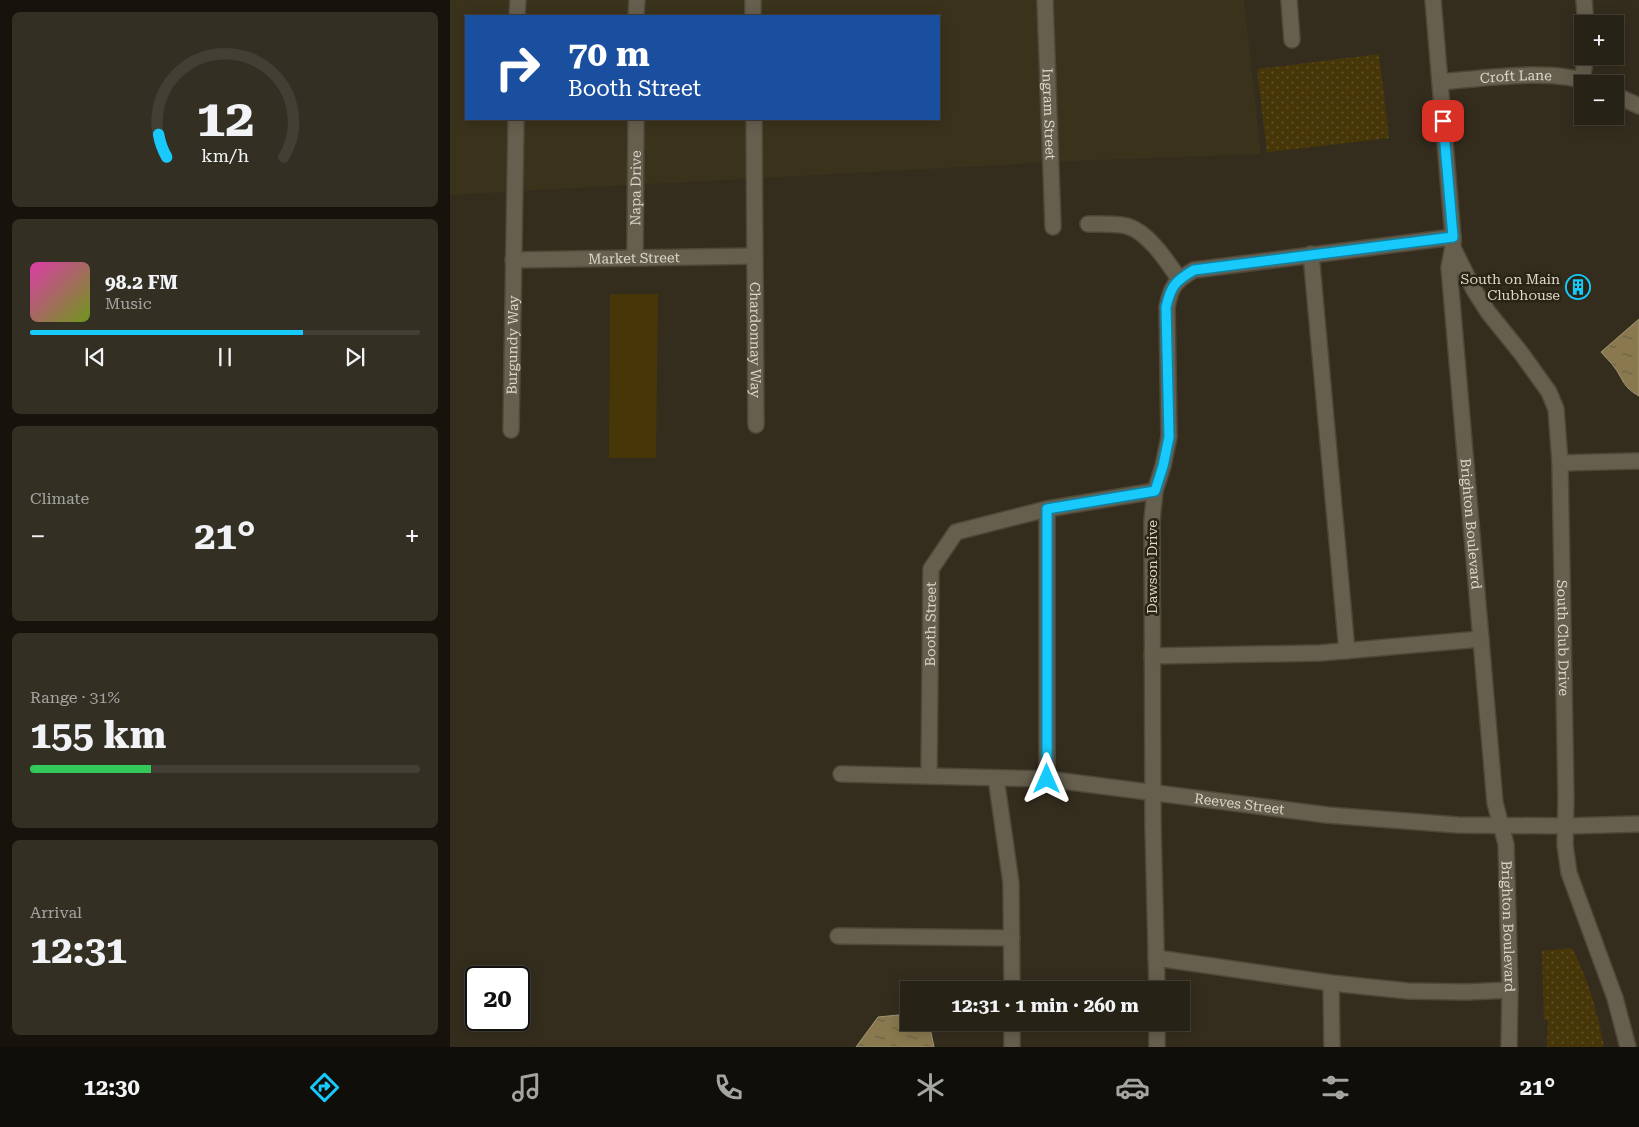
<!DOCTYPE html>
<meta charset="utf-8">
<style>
:root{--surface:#272216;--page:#332f23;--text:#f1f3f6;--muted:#a4a4a1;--line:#433f35;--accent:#18cafc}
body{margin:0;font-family:"Roboto Serif",serif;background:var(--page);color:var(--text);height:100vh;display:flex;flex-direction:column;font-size:19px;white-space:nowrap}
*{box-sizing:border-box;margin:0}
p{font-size:16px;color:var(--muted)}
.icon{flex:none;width:28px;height:28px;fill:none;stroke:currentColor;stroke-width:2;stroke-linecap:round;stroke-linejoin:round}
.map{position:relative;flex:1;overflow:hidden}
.details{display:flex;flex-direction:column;gap:12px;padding:12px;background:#15130c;width:450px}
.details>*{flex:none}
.hud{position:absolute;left:15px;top:15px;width:475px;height:105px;border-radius:0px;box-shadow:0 2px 12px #0003,0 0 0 1px var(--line);background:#1a4fa0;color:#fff;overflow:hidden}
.controls{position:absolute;left:1124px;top:15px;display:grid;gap:10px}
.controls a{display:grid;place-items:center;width:50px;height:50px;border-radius:0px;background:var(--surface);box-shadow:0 2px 12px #0003,0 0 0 1px var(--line);font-size:25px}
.speed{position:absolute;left:15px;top:966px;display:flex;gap:10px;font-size:25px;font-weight:700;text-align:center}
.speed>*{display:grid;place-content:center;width:65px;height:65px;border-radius:50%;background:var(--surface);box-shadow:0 2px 12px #0003,0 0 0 1px var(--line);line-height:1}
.speed .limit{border:2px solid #111;border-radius:8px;background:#fff;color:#111}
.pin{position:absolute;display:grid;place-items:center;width:42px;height:42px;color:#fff;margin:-21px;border-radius:10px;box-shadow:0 2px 8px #0006}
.me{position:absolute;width:55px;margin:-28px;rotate:0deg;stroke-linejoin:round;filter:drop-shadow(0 0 4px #0008)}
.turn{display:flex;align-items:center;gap:18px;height:105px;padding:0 20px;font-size:22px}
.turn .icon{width:65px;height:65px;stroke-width:2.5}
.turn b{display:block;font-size:35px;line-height:42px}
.big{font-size:38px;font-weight:700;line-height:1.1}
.details .card{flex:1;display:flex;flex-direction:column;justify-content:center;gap:8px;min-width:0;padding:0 18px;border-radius:8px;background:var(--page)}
.details .dial{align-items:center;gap:0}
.dial svg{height:130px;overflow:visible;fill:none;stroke:var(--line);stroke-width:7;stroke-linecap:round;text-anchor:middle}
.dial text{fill:var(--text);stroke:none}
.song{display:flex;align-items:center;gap:15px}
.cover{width:60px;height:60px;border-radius:8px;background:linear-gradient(135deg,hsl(320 70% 55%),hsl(80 70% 35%))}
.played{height:5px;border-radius:2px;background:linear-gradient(90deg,var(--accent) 70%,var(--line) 70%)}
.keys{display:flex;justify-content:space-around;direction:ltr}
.heat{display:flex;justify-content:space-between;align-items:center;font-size:28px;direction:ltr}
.charge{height:8px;border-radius:4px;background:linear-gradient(90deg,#34c759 31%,var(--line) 0)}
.trip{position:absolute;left:450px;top:981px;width:290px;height:50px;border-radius:0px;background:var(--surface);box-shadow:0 2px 12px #0003,0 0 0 1px var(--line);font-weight:700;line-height:50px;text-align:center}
.menu{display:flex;height:80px;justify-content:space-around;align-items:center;background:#100e09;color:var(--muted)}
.menu .icon{width:35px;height:35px}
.menu .active{color:var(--accent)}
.menu b{font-size:22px;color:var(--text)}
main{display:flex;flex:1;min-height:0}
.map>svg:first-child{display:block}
.built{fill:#3b321c;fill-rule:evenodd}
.grass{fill:#463608}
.park{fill:url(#park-dots)}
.water{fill:url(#water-ripples);stroke:#a29574}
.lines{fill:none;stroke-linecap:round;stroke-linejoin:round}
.minor-casing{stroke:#4e483a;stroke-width:18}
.minor{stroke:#665f4e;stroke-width:15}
.route-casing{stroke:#1083a4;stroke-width:12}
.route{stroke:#18cafc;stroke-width:9}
.labels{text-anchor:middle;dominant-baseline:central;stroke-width:5;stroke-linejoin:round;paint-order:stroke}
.street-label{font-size:14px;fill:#dbd7cd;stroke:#2a2414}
.poi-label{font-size:14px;fill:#dbd7cd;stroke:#2a2414;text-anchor:end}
</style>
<main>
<section class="details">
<div class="card dial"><svg viewBox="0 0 100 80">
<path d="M14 69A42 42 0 1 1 86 69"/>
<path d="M14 69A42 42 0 0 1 9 55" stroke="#18cafc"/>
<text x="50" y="56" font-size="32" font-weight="700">12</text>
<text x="50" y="72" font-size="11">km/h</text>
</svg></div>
<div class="card">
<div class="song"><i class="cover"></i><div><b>98.2 FM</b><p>Music</p></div></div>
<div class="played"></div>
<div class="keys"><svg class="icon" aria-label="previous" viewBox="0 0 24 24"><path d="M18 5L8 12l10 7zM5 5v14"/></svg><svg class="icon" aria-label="pause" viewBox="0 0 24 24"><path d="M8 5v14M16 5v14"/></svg><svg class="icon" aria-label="next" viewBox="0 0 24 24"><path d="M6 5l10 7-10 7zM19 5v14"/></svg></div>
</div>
<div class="card"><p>Climate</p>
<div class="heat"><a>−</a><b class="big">21°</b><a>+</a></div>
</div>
<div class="card"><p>Range · 31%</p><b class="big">155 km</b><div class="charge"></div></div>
<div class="card"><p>Arrival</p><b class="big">12:31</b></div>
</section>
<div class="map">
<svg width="1189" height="1047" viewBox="0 0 1189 1047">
<defs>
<pattern id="park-dots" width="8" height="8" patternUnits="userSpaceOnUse" patternTransform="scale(1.25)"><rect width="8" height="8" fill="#463608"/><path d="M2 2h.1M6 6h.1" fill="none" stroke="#60522b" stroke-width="1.8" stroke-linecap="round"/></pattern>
<pattern id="water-ripples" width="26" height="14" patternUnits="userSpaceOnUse" patternTransform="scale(1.25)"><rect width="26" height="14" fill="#8a794e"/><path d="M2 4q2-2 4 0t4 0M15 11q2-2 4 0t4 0" fill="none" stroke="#6d6248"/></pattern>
</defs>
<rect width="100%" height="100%" fill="#342d1e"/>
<path class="built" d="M0,0H794L811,154L623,161L0,195ZM16,16H489V119H16Z"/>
<path class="grass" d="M160,294H208L206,458H159Z"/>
<g class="park">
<path d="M929,54L939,138L817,152L807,69Z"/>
<path d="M1122,948C1138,978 1148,1014 1154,1047H1097L1098,1020H1094L1092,951Z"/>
</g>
<g class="water">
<path d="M1189,319V396C1173,387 1174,381 1165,368C1161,362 1155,357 1151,352Z"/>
<path d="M459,1014V1022L479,1023L484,1047H406L428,1017Z"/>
</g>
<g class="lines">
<defs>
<g id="minor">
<path d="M303,0V16"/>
<path id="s1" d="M595,0L603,227"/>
<path d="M839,0L842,40"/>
<path id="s2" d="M983,0L1003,237C1004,248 1001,256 999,267L1045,803L1056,844L1060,990L1059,1047"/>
<path d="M1134,0L1136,24"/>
<path d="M67,16L68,0"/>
<path d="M186,16L187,0"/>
<path d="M1132,80L1136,56"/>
<path id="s3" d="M990,82C1029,79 1106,67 1141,84"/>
<path d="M1165,95L1189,106"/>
<path id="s4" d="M304,119L306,425"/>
<path d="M638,224C651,224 664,223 677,226C698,232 717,261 729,279"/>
<path id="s5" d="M1004,250L1024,290L1038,312L1071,353L1099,392L1106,409L1110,463L1116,798L1115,845L1119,873L1165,998L1178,1047"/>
<path d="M861,254L897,651"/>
<path id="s6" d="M185,258L186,119"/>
<path id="s7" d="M63,260L305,256"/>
<path id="s8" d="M61,430L66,119"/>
<path d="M1110,463L1189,461"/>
<path d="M702,656L870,653L1031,639"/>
<path id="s9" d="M391,774L597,779L877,815L1008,825L1116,826L1189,824"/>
<path id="s10" d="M479,776L481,569L506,532L597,509L705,491"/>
<path d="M546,778L561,883L562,990"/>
<path d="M597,779V509"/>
<path d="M388,936L562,938"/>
<path d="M706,958L881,983L958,991L1016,992L1060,990"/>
<path d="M881,983L882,1047"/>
<path d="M707,990L703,825L702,520L705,491L713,466L719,437L717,307C721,286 725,281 744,270L1003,237"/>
<path d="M562,1022V1047"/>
<path d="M707,1022V1047"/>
</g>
</defs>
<use href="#minor" class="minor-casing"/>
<use href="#minor" class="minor"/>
</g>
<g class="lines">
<defs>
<path id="route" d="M597,779V509L705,491L713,466L719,437L716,307C721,286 725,281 744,270L1003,237L993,121"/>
</defs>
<use href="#route" class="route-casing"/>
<use href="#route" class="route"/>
</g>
<defs>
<symbol id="building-ring" viewBox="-11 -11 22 22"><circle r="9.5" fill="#2a2414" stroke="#18cafc" stroke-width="1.5"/><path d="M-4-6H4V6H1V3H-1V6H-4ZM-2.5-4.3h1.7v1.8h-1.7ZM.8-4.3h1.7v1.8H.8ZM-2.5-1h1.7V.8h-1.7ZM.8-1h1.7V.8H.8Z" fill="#18cafc"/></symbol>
</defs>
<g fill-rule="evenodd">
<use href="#building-ring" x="1114" y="273" width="28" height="28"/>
</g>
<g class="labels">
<g class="street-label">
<text stroke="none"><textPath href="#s3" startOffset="76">Croft Lane</textPath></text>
<text stroke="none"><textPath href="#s1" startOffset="114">Ingram Street</textPath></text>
<text stroke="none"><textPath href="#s6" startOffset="70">Napa Drive</textPath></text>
<text stroke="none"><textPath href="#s7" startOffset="121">Market Street</textPath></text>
<text stroke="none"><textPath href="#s4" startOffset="221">Chardonnay Way</textPath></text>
<text stroke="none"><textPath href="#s8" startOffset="85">Burgundy Way</textPath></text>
<text stroke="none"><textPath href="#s2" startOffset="526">Brighton Boulevard</textPath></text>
<text transform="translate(702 567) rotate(-90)">Dawson Drive</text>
<text stroke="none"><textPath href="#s10" startOffset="152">Booth Street</textPath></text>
<text stroke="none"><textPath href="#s5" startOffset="419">South Club Drive</textPath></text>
<text stroke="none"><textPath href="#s9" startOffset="400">Reeves Street</textPath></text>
<text stroke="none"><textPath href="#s2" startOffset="931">Brighton Boulevard</textPath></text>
</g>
<g class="poi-label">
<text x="1110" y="279">South on Main<tspan x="1110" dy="16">Clubhouse</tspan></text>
</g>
</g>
</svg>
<div class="controls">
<a>+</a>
<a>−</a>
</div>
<div class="speed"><div class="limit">20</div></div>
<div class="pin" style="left:993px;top:121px;background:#d93025"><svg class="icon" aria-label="arrive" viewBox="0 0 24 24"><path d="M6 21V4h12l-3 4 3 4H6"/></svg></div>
<svg class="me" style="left:597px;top:779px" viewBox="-20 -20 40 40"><path d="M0-17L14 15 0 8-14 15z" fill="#18cafc" stroke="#fff" stroke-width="4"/></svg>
<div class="trip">12:31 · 1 min · 260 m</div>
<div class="hud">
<div class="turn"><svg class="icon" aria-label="right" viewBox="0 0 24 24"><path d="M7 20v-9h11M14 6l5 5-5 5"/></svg><div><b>70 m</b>Booth Street</div></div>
</div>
</div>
</main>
<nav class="menu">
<b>12:30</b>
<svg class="icon active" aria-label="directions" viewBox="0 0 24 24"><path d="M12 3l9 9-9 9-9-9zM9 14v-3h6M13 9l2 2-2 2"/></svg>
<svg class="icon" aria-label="music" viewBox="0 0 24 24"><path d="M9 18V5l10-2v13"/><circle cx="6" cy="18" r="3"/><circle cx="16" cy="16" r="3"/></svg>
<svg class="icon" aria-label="phone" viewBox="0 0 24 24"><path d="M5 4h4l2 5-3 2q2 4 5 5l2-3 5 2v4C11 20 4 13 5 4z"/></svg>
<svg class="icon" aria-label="climate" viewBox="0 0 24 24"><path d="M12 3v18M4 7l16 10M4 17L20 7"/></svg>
<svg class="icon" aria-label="car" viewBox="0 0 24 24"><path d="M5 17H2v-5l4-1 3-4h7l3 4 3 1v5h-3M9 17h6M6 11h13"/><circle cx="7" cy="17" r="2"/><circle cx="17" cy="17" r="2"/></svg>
<svg class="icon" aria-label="filters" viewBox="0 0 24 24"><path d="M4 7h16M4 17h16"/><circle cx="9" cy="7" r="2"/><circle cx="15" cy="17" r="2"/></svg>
<b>21°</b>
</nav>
